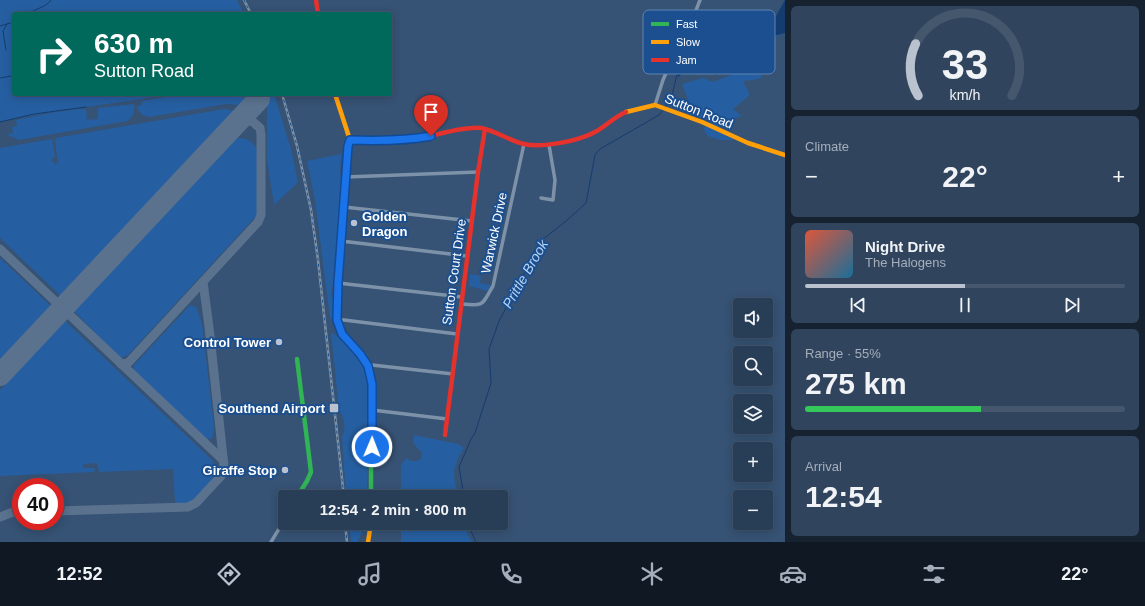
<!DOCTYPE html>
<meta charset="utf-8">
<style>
:root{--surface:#283e57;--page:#30455d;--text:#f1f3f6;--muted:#a5aeba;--line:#44576d;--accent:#b9c2ce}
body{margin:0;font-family:Helvetica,sans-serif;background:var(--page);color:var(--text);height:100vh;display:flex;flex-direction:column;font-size:15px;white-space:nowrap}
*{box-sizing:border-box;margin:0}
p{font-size:13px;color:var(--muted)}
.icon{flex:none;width:22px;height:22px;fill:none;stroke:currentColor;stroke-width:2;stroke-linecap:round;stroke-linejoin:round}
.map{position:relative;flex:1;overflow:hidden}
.drawer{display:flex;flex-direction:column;gap:6px;padding:6px;background:#162230;width:360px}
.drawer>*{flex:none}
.banner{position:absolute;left:12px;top:12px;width:380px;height:84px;border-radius:4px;box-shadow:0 2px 10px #0003,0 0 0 1px var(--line);background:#00695c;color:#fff;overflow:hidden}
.tools{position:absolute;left:733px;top:298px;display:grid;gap:8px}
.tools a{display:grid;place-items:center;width:40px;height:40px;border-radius:4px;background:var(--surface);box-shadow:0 2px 10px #0003,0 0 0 1px var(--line);font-size:20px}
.speed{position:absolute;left:12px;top:478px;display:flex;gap:8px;font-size:20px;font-weight:700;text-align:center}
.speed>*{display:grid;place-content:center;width:52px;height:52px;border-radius:50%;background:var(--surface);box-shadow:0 2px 10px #0003,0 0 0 1px var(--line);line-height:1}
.speed .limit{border:6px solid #d22;background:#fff;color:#111}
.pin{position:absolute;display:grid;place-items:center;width:34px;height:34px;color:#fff;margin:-41px -17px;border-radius:50% 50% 50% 0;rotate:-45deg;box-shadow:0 0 4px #0007}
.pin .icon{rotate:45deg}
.me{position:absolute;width:44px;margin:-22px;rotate:1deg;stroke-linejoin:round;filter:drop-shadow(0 0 3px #0008)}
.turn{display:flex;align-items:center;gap:14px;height:84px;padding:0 16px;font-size:18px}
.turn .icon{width:52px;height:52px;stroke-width:2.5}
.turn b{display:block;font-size:28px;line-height:34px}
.big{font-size:30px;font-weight:700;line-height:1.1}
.drawer .tile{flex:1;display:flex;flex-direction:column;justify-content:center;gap:6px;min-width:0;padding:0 14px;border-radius:6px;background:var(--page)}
.drawer .dial{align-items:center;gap:0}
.dial svg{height:104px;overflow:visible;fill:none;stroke:var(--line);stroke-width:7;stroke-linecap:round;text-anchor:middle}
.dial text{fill:var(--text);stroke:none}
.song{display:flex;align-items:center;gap:12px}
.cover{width:48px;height:48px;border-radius:6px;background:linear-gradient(135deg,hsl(10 70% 55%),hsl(200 70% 35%))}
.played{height:4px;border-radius:2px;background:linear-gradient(90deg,var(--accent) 50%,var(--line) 50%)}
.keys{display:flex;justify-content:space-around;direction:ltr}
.heat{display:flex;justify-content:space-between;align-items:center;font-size:22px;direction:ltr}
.charge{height:6px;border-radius:3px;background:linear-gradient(90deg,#34c759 55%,var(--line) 0)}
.trip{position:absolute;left:278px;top:490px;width:230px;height:40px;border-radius:4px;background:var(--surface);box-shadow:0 2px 10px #0003,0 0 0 1px var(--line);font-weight:700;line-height:40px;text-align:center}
.menu{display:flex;height:64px;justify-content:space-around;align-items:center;background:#101923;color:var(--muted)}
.menu .icon{width:28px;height:28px}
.menu .current{color:var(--accent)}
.menu b{font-size:18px;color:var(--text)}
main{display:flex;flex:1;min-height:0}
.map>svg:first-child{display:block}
.green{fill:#265fa1}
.water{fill:#153c6e}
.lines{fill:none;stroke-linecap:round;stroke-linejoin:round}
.stream{stroke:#153c6e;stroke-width:1}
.taxiway{stroke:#5a728e;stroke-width:9}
.runway{stroke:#5a728e;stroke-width:22}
.street{stroke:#7d92a8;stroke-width:3.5}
.fast{stroke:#30b455;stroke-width:4.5}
.slow{stroke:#ff9f0a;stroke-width:4.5}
.jam{stroke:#e5322d;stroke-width:4.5}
.rail-casing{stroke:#7e92a7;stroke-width:2.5}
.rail{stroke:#1b4f8f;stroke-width:1;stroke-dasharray:3;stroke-linecap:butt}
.route-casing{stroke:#114b97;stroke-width:10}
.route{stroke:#1a73e8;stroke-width:7}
.poi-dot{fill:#b9c2ce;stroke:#1b4f8f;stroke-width:1.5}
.labels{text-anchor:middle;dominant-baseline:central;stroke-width:4;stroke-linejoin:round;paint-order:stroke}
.street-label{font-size:13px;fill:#fff;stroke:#1b4f8f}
.poi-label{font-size:13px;font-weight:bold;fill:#fff;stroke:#1b4f8f;text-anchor:end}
.water-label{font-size:14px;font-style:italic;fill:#b5d3f5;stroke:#1b4f8f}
.key{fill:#1b4f8f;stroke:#5f84b1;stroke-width:1}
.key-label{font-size:11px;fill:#fff}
</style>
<main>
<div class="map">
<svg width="785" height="542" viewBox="0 0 785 542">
<rect width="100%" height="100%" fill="#365274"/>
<g class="green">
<path d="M0,0H237L244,14H14V94H174C116,104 57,109 0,122Z"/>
<path d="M785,0V33C764,40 759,55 746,71H753L762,76L760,79L743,81L750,95L733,109L742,116L722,122L719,127L734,140H720L708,136L703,129L710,121L677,109L689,102L682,84L703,78L713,82L738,72L745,71L737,70L714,75L717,70L701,71L698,74L696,70L688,66L679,77L675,73L681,65L688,61L717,62L761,42Z"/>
<path d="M182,94H252L246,98L240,105L226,104L149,117C142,115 139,113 137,106L142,105V101Z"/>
<path d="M255,94H274L291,149L298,182L274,205L267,160V105Z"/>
<path d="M134,104C135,111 133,117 127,121L19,140L8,135V134L13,133L12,127L17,126L16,120C39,116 62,109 86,109L87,120L98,119V108Z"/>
<path d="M224,109L236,111L62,297L0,238V148L52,139L55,156L51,160L55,164L58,163L55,140L56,138Z"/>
<path d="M238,138C246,138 253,141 256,148C261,157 258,201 258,214L128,355L121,358L118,356L74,311L235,140Z"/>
<path d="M341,154L340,173L342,180L343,193L340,206L334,273V285L332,286L331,296L333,298L334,317L330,318L315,200L307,161Z"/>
<path d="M362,227L402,232L401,239L362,234Z"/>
<path d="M0,258L52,307L0,363Z"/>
<path d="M470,274L481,276L480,283L491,285L488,291L469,286Z"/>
<path d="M190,305L196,307L202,323L214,427L212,439H204L134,373V365Z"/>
<path d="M65,321L212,460C214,465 215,470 214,475C212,482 196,498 191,501C186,504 180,504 175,502L173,469L99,472L97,463L83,464V468H95L94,472L0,476V390Z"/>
<path d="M331,332C383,366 369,409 365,461L368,463L367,497H346L342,437C346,428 345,419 339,410Z"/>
<path d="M414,435L458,444L464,448C452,467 452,475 459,497H401V465L406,458C412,462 415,462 421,459L422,453L413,443Z"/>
<path d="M349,523H363L361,535L357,542H351Z"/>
<path d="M401,523H465L467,533L472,542H401Z"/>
</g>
<path class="water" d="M785,0V33L774,36L760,52L746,71L737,70L714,75L717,70L701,71L698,74L696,70L688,66L679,77L675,73L681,65L688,61L717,62L761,42Z"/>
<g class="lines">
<g class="stream">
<path d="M29,14C35,8 46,8 51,0"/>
<path d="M0,26L14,22"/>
<path d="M6,50L3,31L7,24"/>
<path d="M0,78L11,76L14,87"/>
<path d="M17,94V95"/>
<path d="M665,107C674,98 673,87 677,75"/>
<path d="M0,122L34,114L86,107"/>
<path d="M464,497L459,467L471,439L475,433L491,383L489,349L499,321L519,284L534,252L542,240L565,222L586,203L595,155L600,149L659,115L663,110"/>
<path d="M470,523V529L476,542"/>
</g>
<g class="taxiway">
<path d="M0,249L223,460"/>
<path d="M70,315L67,307L70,300"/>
<path d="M54,317L63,313L69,315"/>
<path d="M121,364L128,363L258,222L261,215V134L260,128L252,121H241L234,125"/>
<path d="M55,511L188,507L196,503L221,476L224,466L209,327L203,282"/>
<path d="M0,517L13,512H21"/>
</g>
<path class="runway" d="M0,375L259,99"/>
<g class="street">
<path d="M655,105L663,80L669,66L678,47L686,36L700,0"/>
<path d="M346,177L478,172"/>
<path d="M541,198L553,200L555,180L549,145"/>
<path d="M344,207L472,221"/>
<path d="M341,241L467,256"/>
<path d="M338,283L462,297"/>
<path d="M461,304C485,306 481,306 493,286L524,144"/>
<path d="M337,320H344L457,334"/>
<path d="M368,366L372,365L453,374"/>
<path d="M372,410L447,419"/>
<path d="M271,542L285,519"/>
</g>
<g class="fast">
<path d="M353,346L368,366L371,384V497"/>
<path d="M297,359L311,472L307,481L297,497"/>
</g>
<g class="slow">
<path d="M335,94L350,140"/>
<path d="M626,112L655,105L702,122L748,143L785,155"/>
<path d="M350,140L346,153V177L337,309C339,329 339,331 353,346"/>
<path d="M368,542L371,523"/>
</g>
<g class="jam">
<path d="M316,0L318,14"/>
<path d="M350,140C373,141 397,141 420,138C437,135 464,126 481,128C494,130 510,141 524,144C542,148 579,141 595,132C606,126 614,117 626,112"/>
<path d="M445,435L478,172L485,129"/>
</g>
<defs>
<g id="rail">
<path d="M244,0L251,14"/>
<path d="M282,94L297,146L311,210L318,260L344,497"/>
<path d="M345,523L347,542"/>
</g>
</defs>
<use href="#rail" class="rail-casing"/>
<use href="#rail" class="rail"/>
</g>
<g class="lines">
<defs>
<path id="route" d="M372,447V384L368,366L360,354L342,334L337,320L338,283L348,146L350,140C377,141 404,141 431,136"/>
</defs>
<use href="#route" class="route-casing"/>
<use href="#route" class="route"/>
</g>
<g class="poi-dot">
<circle cx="354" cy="223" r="4"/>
<circle cx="279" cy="342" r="4"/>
<rect x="329" y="403" width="10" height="10" rx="2"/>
<circle cx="285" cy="470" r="4"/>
</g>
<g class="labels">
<g class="street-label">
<text transform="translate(699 111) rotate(22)">Sutton Road</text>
<text transform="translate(494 233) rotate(-78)">Warwick Drive</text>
<text transform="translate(454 272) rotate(-82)">Sutton Court Drive</text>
</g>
<g class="poi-label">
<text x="362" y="216" text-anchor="start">Golden<tspan x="362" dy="15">Dragon</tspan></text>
<text x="271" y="342">Control Tower</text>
<text x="325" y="408">Southend Airport</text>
<text x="277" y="470">Giraffe Stop</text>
</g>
<g class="water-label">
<text transform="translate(525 274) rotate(-60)">Prittle Brook</text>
</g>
</g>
<rect x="643" y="10" width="132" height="64" rx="6" class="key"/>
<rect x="651" y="22" width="18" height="4" fill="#30b455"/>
<rect x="651" y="40" width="18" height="4" fill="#ff9f0a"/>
<rect x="651" y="58" width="18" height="4" fill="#e5322d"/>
<g class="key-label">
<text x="676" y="28">Fast</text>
<text x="676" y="46">Slow</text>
<text x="676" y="64">Jam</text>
</g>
</svg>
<div class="tools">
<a><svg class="icon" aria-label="sound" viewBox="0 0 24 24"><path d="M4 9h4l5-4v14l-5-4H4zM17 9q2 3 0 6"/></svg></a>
<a><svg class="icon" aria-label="search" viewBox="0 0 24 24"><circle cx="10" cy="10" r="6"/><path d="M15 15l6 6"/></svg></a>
<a><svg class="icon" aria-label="layers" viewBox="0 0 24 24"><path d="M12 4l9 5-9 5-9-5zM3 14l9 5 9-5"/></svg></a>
<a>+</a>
<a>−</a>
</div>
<div class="speed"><div class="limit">40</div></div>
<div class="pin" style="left:431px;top:136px;background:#d93025"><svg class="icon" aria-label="arrive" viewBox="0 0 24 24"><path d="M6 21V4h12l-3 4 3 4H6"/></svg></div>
<svg class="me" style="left:372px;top:447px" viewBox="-20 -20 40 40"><circle r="17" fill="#1a73e8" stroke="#fff" stroke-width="3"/><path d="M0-11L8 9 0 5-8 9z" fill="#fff"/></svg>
<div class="trip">12:54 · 2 min · 800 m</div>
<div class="banner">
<div class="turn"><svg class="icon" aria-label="right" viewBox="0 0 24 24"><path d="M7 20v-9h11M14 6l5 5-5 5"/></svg><div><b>630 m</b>Sutton Road</div></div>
</div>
</div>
<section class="drawer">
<div class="tile dial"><svg viewBox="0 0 100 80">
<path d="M14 69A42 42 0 1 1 86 69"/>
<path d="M14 69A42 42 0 0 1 12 29" stroke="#b9c2ce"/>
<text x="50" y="56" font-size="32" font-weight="700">33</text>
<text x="50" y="72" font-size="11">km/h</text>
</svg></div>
<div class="tile"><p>Climate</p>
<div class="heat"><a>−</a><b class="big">22°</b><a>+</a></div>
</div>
<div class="tile">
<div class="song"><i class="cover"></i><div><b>Night Drive</b><p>The Halogens</p></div></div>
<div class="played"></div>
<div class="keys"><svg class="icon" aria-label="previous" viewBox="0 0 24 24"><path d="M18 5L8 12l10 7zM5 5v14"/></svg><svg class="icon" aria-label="pause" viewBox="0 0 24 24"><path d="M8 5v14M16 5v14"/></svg><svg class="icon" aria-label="next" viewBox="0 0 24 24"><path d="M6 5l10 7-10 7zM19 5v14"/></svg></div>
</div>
<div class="tile"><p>Range · 55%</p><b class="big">275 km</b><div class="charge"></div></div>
<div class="tile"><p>Arrival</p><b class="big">12:54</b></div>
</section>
</main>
<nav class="menu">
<b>12:52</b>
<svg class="icon current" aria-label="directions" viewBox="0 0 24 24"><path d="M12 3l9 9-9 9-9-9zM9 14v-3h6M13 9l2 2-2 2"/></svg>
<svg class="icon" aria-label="music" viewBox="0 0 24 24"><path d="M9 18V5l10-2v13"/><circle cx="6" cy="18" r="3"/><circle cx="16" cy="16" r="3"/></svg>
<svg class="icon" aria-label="phone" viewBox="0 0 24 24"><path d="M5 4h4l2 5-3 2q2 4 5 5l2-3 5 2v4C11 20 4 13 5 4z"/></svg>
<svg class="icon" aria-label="climate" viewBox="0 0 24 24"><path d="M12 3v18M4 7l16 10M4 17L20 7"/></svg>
<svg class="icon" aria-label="car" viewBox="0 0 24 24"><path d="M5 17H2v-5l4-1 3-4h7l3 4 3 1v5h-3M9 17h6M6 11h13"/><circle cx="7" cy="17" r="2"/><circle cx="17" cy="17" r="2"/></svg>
<svg class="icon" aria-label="filters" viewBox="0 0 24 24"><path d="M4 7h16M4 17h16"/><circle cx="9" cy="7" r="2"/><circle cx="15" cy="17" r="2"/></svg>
<b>22°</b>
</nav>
